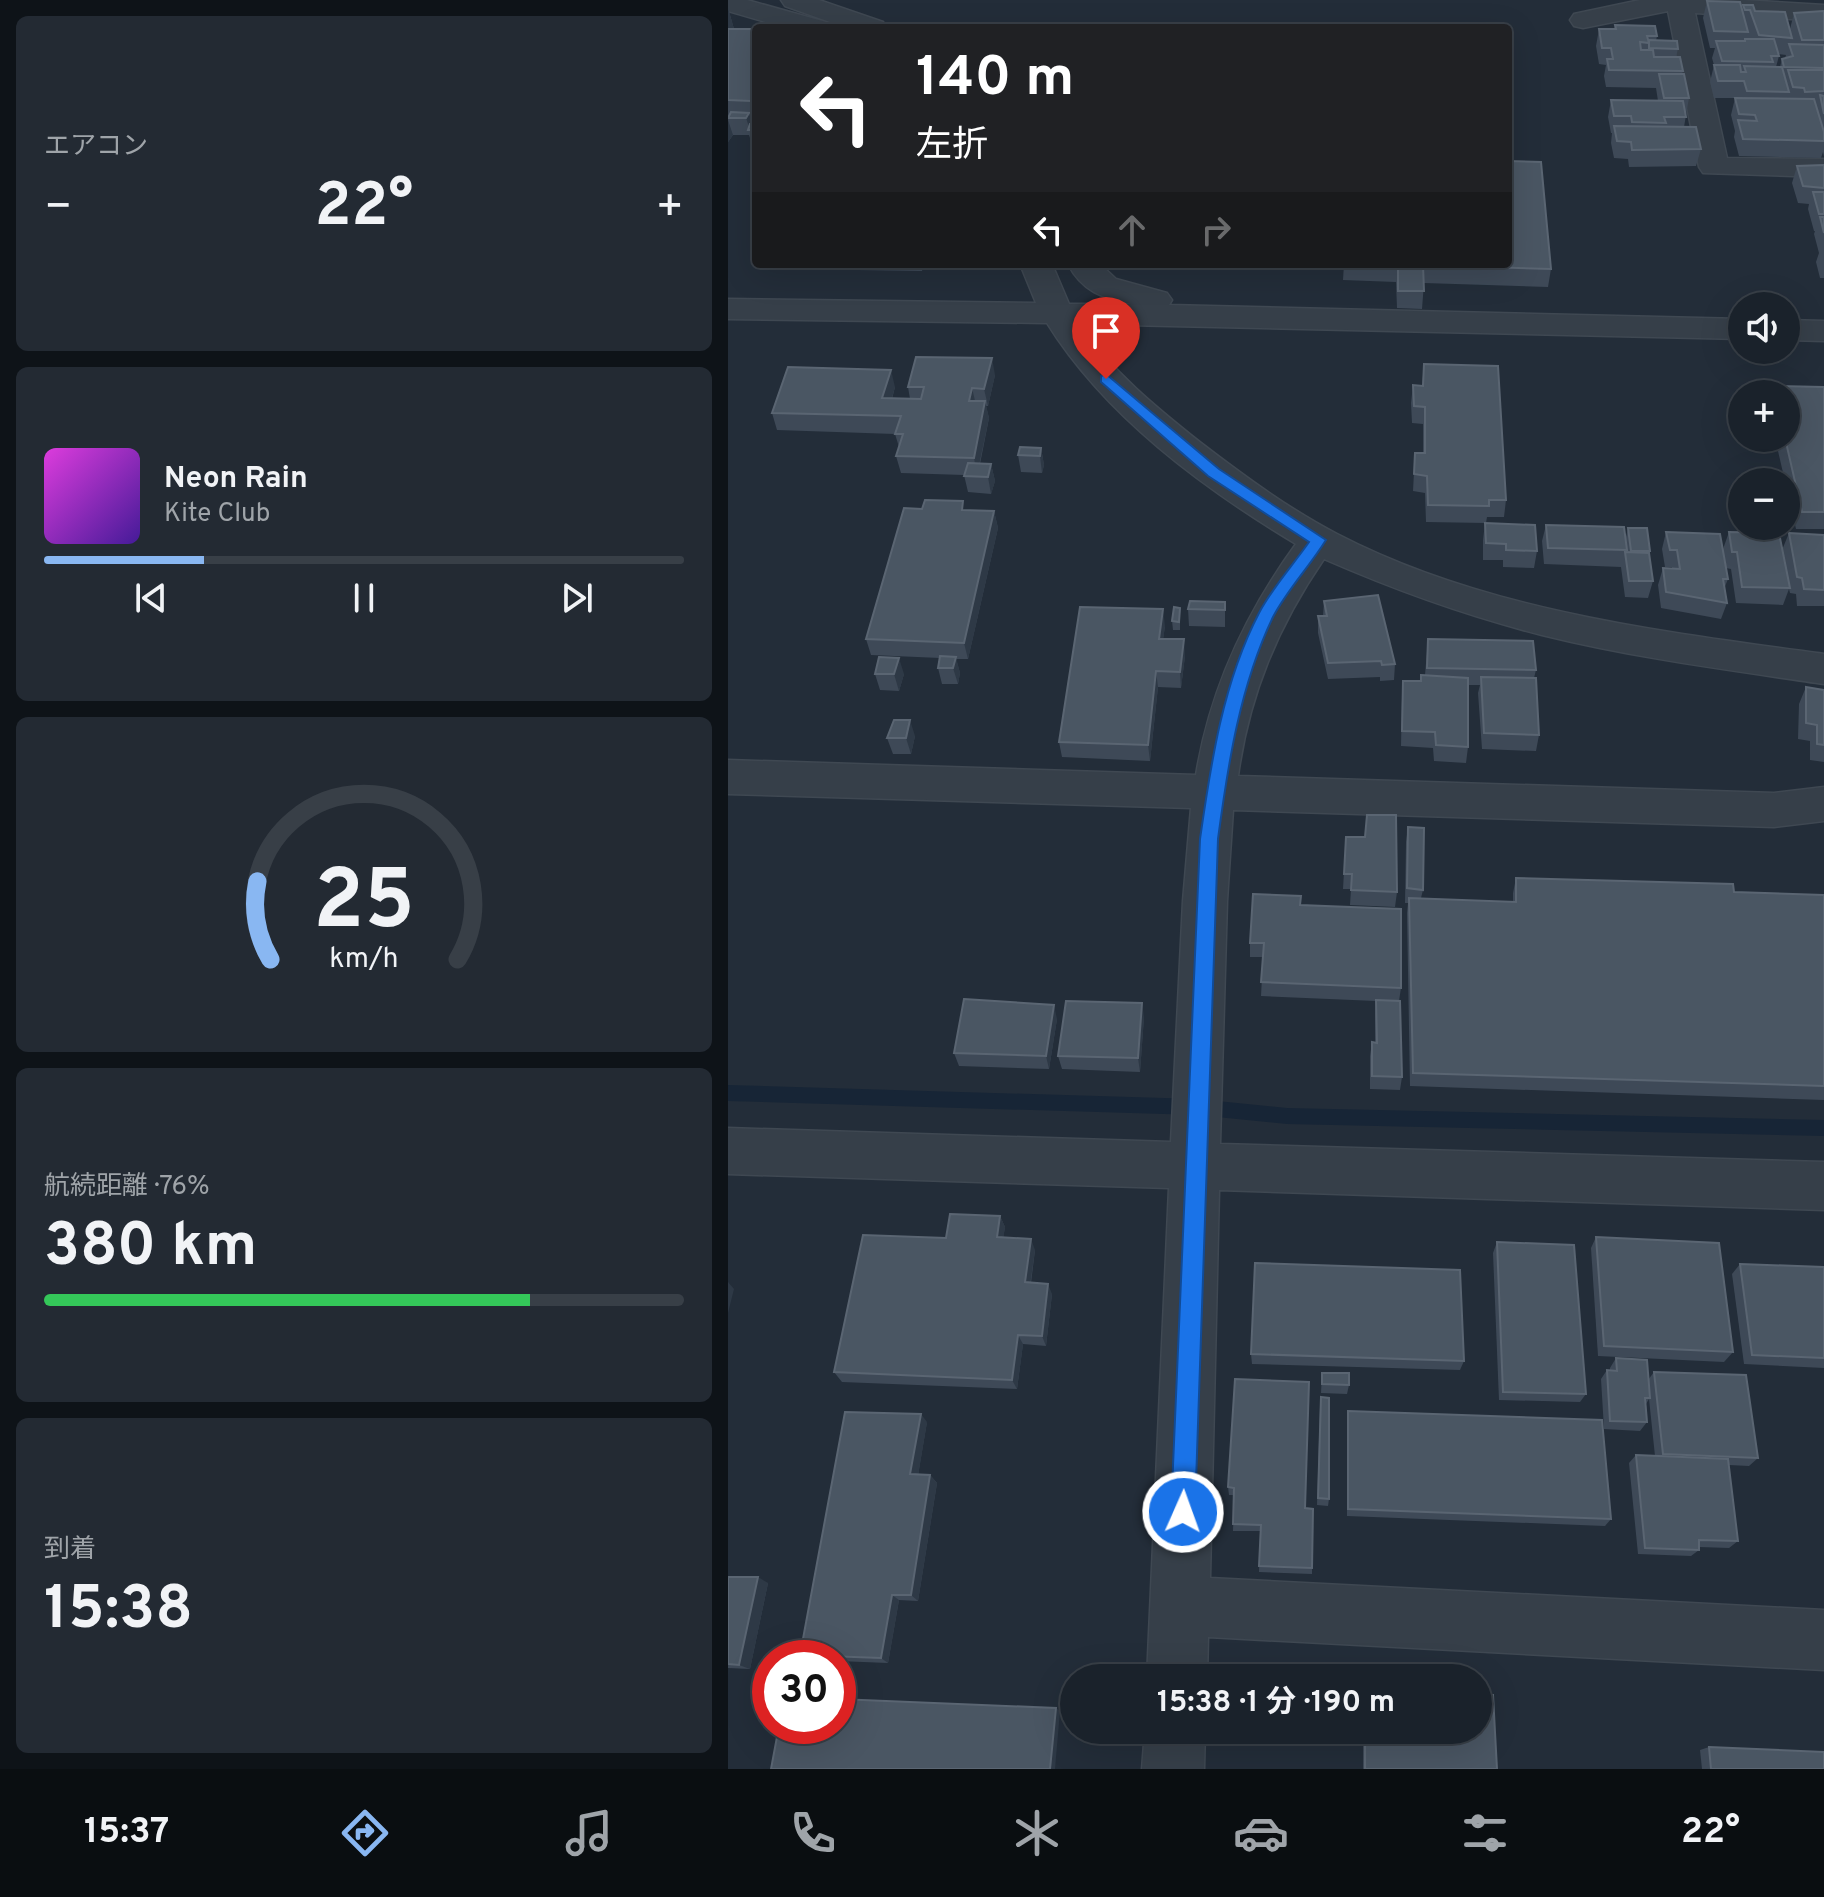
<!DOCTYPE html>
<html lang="ja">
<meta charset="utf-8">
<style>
:root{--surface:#1a222b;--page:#232a33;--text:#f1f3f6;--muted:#9fa4a9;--line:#383f47;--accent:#89b7f2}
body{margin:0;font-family:Overpass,"Noto Sans JP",sans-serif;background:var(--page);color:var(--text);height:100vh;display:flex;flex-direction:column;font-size:30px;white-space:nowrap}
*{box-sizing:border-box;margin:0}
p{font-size:26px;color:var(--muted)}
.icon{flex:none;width:44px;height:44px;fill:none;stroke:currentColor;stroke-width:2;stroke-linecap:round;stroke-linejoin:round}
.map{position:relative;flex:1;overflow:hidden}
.drawer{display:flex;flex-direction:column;gap:16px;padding:16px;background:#0e1318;width:728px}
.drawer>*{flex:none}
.top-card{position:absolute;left:24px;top:24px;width:760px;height:244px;border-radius:8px;box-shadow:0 8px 32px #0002,0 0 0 2px var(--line);background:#202124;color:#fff;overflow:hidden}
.tools{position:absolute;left:1000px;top:292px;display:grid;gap:16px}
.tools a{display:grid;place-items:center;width:72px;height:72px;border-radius:50%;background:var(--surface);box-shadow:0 8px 32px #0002,0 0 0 2px var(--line);font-size:40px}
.speed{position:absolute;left:24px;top:1640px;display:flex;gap:16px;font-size:40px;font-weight:700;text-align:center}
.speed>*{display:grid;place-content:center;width:104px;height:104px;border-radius:50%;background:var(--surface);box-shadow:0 8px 32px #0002,0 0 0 2px var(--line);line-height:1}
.speed .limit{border:12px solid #d22;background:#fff;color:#111}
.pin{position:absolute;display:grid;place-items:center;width:68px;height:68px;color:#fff;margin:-82px -34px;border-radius:50% 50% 50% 0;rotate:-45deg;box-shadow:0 0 8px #0007}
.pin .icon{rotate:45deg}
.me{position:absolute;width:88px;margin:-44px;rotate:2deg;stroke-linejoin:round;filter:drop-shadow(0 0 6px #0008)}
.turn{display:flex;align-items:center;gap:28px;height:168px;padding:0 32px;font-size:36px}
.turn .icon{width:104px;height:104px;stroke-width:2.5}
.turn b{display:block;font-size:56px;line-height:68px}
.lanes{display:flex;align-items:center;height:76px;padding:0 32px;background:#0003;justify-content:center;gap:40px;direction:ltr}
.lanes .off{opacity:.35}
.big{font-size:60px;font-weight:700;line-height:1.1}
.drawer .widget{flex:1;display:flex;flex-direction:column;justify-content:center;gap:12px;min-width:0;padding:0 28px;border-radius:12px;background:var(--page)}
.drawer .dial{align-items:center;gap:0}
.dial svg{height:208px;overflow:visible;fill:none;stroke:var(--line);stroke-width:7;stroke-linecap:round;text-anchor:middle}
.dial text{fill:var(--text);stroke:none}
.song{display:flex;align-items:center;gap:24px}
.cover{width:96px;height:96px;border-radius:12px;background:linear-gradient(135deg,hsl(300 70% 55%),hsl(260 70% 35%))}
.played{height:8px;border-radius:4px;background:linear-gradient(90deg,var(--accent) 25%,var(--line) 25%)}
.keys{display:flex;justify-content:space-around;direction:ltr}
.heat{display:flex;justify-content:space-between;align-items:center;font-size:44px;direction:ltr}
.charge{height:12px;border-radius:6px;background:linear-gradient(90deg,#34c759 76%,var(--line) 0)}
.trip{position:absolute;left:332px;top:1664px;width:432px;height:80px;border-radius:40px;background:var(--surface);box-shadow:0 8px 32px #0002,0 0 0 2px var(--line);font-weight:700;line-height:80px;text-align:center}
.menu{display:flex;height:128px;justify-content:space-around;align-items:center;background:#0a0e11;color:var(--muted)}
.menu .icon{width:56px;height:56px}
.menu .active{color:var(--accent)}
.menu b{font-size:36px;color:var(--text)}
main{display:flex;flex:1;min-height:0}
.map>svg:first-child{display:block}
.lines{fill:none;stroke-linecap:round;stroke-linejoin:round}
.stream{fill:#172536;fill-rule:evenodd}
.minor-casing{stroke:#3f4852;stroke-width:3}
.minor{fill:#363f49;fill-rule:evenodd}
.wall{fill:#3e4957;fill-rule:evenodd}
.shaded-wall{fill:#2e3946}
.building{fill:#4a5663;stroke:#5a6572;stroke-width:2}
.route{fill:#1a73e8;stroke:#114b97;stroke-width:2}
</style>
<main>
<section class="drawer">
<div class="widget"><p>エアコン</p>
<div class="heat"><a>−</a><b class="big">22°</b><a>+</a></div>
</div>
<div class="widget">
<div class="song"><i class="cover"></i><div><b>Neon Rain</b><p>Kite Club</p></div></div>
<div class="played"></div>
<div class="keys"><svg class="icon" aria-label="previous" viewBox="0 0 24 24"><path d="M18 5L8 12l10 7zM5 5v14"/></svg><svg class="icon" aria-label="pause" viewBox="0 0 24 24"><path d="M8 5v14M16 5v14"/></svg><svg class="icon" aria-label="next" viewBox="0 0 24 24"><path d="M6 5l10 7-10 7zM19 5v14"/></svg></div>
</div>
<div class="widget dial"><svg viewBox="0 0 100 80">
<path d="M14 69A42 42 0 1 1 86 69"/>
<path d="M14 69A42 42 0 0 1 9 39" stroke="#89b7f2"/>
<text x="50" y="56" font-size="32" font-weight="700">25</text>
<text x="50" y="72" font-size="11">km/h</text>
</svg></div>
<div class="widget"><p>航続距離 · 76%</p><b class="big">380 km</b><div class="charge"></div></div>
<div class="widget"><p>到着</p><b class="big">15:38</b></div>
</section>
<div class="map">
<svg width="1096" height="1769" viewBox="0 0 1096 1769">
<rect width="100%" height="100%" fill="#232d39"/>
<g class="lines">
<path class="stream" d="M0,1085L469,1099L559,1108L1096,1120V1136L559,1124L469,1115L0,1101Z"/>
<defs>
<g id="minor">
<path d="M0,0H19L98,22L101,28H58L0,11Z"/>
<path d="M53,0H91L155,22L158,28H119L57,6Z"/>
<path d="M912,0H1015L1096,5V21L967,13L999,158L1096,159V177L975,173L971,167L940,11L855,28L846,26L842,20L846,14Z"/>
<path d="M292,264H324L341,304H403C374,298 354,291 340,264H372L388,279L439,293L444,300L441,305L1014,319V339L352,324C383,371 429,408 473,443C516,476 561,509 609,534C757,611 933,632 1096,654V684C1002,670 907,658 814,635C739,616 667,590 596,559C550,626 521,695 510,776L1046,793L1096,787V821L1046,827L505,810L499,901L492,1144L1096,1162V1210L491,1190L482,1578L1096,1610V1670L480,1637L479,1678H419L441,1188L0,1174V1128L443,1142L455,901L463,808L0,794V760L468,775C482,689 517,614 568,544C475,488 377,416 319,323L0,319V299L308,303Z"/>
<path d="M1058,320L1096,321V341L1058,340Z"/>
<path d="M417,1730H477L476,1769H414Z"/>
</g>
</defs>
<use href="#minor" class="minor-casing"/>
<use href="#minor" class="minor"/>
</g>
<g class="wall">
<path d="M979,1L1014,10L1015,5L1062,29L1066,13L1096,11V157L1095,152L1093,158L1011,156L1006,137L1007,131L1003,115L1007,98H986L982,82L986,65L984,58L987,48H982L975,18ZM1050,54L1058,55L1057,58L1054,59L1052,67H1048L1051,56Z"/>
<path d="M0,8L6,29H28V147H25L21,135H5L0,142Z"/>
<path d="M887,25L929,36L928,41L950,49L948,57L955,71L954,74L961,98L956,127L973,149L968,166L901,167L900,159L886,158L883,143L884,133H883L880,117L883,100L930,101L928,88L878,87L876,76L878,65L871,64L868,46L871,29H886Z"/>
<path d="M1096,165V278H1092L1088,262L1091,253L1086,234L1087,231H1086L1080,209L1081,204L1070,203L1064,183L1069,166Z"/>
<path d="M128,264H196L194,271L129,270Z"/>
<path d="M376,264H408L406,269L376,268Z"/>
<path d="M449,264H550V268L449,266Z"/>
<path d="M616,264H780L823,269L820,287L696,283L694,309L669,308L668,282L615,280Z"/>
<path d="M696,364L778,500L776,517H759L758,523L698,522L697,493L685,491L687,453H695V424L684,423L683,403L685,385L694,386Z"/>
<path d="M267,375L260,406H258L261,418L252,464H263L267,481L263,494L240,492L236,475L173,473L168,456L171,447L167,434L49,430L44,413L167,387L164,399H182L180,387Z"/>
<path d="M1045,386L1096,387V529H1068L1047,438H1058V394H1042Z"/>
<path d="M313,448L316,465L314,473L293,472L290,455Z"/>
<path d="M237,510L266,511L270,528L240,659H228L232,673L230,684H214L210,668L212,658L143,655L138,639Z"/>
<path d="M757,523L809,551L806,568L775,567V560H755V540Z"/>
<path d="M818,525L898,537L900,528L922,551L921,555L925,581L920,598L897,597L893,567L816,564L814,541Z"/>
<path d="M938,532L995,549L1001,532L1054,550L1061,533L1096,535V606H1069L1068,594L1062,593L1061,589L1055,605L1008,603L1003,569L998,568L1000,579L996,589L999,603L993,619L933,608L930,585L935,568H944V567H937L934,549Z"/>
<path d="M596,601L667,664L666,680L652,681V677L600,679L590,633V616H595Z"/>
<path d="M497,602V627L461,626L460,609Z"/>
<path d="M452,608V630H445L444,621Z"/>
<path d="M437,626L435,639L457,656L453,688L430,687L422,761L334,757L331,742Z"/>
<path d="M700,639L808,670L806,678L811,735L808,751L754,749L750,693L752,685H740V747L738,763L706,761L705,748L673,746L674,697L675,681H692L693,675H697Z"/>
<path d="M147,674H176L171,691L152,690Z"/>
<path d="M1078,687L1096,690V762L1082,760V741L1070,739L1071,704Z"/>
<path d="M187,736L183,754H165L159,738Z"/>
<path d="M680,827L695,890L693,898L785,902V893L788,878L1006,892L1096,895V1100L682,1086L679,913L680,903H677L678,842Z"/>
<path d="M618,837L669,892L667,907L622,905L623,889H615Z"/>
<path d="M573,905L673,988L671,1001L674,1077L672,1090L642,1089V1056L644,1042L647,1043V1014L648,1001L533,996L535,957H522V943Z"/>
<path d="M416,1017L412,1072L334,1069L330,1056Z"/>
<path d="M329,1019L321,1069L231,1066L226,1053Z"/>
<path d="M272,1216L277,1227L275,1238L307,1250L303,1283L324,1294L318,1346L295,1344L289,1389L114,1382L106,1372L218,1238Z"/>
<path d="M868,1237L1005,1352L996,1362L870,1356L863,1248Z"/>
<path d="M769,1242L858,1394L852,1402L771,1400L765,1253Z"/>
<path d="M1012,1264L1096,1267V1368L1016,1364L1004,1274Z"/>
<path d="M523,1354L736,1361L732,1370L524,1364Z"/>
<path d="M888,1358L920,1380L926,1372L1030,1458L1021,1466L1001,1465L1010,1541L1001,1548L971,1547V1550L963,1556L910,1554L901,1463L908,1455L927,1456L921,1399L918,1404L919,1422L912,1431L876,1429L873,1379L879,1370H882V1368Z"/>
<path d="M594,1373L621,1385L619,1394L593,1393Z"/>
<path d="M507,1379L577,1508L584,1568V1574L531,1572L532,1531H505L506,1495H501L500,1487Z"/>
<path d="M592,1406L601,1499L600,1506L589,1505Z"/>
<path d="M620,1411L883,1519L877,1526L619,1516V1420Z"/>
<path d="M199,1422L190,1475H202L209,1483L190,1601L171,1600L160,1663L110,1661V1658H77L72,1655Z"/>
<path d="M0,1577L40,1583L22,1669L0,1668Z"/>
<path d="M635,1730H750L769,1769H635Z"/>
<path d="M981,1747L1096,1769H974L972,1750Z"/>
</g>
<g class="shaded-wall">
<path d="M0,8L8,36L0,53Z"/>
<path d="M28,89V117L23,101Z"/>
<path d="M21,113L26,130H22L18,118Z"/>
<path d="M0,120L5,135L0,142Z"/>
<path d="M264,358L267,375L260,406L256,389Z"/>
<path d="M163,370L167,387L159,415L154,398Z"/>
<path d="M244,388L248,405L241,401Z"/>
<path d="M257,401L261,418L249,475L246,458Z"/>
<path d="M313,448L316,465L314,473L312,456Z"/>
<path d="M263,464L267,481L263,494L260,477Z"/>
<path d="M266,511L270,528L240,659L236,643Z"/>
<path d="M435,609L437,626L433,655L431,639Z"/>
<path d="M456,639L457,656L453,688L452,672Z"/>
<path d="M228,657L232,673L230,684L225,668Z"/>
<path d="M171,658L176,674L171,691L166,674Z"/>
<path d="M428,671L430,687L422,761L420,745Z"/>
<path d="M182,720L187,736L183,754L178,738Z"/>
<path d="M414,1003L416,1017L412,1072L410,1058Z"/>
<path d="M326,1005L329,1019L321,1069L318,1056Z"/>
<path d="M272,1216L277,1227L274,1248L269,1237Z"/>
<path d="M303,1239L307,1250L301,1293L297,1282Z"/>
<path d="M0,1282L6,1289L0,1313Z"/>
<path d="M320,1284L324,1294L318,1346L314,1336Z"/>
<path d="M290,1335L295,1344L289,1389L284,1380Z"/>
<path d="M193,1414L199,1422L189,1482L182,1474Z"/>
<path d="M202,1475L209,1483L190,1601L183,1595Z"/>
<path d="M30,1577L40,1583L22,1669L11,1665Z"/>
<path d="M164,1595L171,1600L160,1663L153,1658Z"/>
<path d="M328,1708L332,1711L327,1769H322Z"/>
</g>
<g class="building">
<path d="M979,1L1012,2L1020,32L986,31Z"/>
<path d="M1015,5H1025L1027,11L1057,12L1064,38L1031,35L1022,10H1017Z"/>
<path d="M1096,11V40H1074L1066,13Z"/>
<path d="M887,25L927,26L929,36H919L921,43L912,42L913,50H925L926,57H952L955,71L881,70L879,59H885L883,48H874L871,29H888Z"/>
<path d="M0,29H28V89L23,101L0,100Z"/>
<path d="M1017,39H1046L1051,56H1043L1045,62L994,61L988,41H1017Z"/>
<path d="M921,40L949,41L950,49L921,48Z"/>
<path d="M1061,44L1096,45V68L1056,67L1054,59L1065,56Z"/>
<path d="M986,65H1012L1013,72H1018L1016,66L1054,67L1061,92L1019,91L1016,81H990Z"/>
<path d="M1060,70H1096V91L1077,92L1076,88L1065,87Z"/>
<path d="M931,74H956L961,98H936Z"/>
<path d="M1092,95L1096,96V114Z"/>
<path d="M1007,98L1086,99L1096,132V141L1015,139L1010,120L1029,121L1027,115L1011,114Z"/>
<path d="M883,100L955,101L958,117H936L938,123L904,122L903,116H886Z"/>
<path d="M3,112L21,113L18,118H0Z"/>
<path d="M22,124H28V130H20Z"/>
<path d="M886,126L968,127L973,149L904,150L903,142L889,141Z"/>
<path d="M780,161L813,162L823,269L695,265L696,291H670V265L653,264H780Z"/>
<path d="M1096,165V188L1075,186L1069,166Z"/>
<path d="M1085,192H1096V214H1091Z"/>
<path d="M1092,217H1096V233Z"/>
<path d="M188,357L264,358L256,389L244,388L241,401H257L246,458L168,456L175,434H167L173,416L44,413L60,367L163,370L154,398L193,399L196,387H180Z"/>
<path d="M696,364L770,366L778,500H761V506L700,505L699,476L686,474L687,453H697V407L686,406L685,385L695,386Z"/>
<path d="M1045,386L1096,387V512H1074L1057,438L1058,394H1047Z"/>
<path d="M292,447L313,448L312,456L290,455Z"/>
<path d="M240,463L263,464L260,477L236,476Z"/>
<path d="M197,500L235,501L234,510L266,511L236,643L138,639L176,508L194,509Z"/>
<path d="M757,523L807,525L809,551L778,550V544L758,543Z"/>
<path d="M818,525L896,527L899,550L820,548Z"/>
<path d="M900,528H919L922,551H903Z"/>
<path d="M938,532L992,534L1000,579H995L999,603L938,592L935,568L952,569L949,550H942Z"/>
<path d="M1001,532L1051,533L1062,588L1014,587L1009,552H1004Z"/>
<path d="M1061,533L1096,535V590L1076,589L1074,578L1069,577Z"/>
<path d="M897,552L921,553L925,581H901Z"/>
<path d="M650,595L667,664L654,665L653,661L600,663L590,616H599L596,601Z"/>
<path d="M462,601L497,602V610L460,609Z"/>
<path d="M352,607L435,609L431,639H456L452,672L428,671L420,745L331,742Z"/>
<path d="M446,607L452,608L451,622L444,621Z"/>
<path d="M700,639L805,641L808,670L699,668Z"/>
<path d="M212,656L228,657L225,668H210Z"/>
<path d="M151,657L171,658L166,674H147Z"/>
<path d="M693,675L740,678V747L708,745L707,732L674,731L675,681H693Z"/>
<path d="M753,677L808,678L811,735L756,733Z"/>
<path d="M1078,687L1096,690V745L1089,744V725L1078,723Z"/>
<path d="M166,720H182L178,738H159Z"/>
<path d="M639,815H668L669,892L623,890L624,874H616L618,837H637Z"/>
<path d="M680,827L696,828L695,890L679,888Z"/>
<path d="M788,878L1005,884L1006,892L1096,895V1086L685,1073L681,898L788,902Z"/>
<path d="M525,894L573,896L572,905L673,909V988L533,982L536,943H522Z"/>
<path d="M236,999L326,1005L318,1056L226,1053Z"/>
<path d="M648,1000L672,1001L674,1077L644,1076V1042L649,1043Z"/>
<path d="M338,1001L414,1003L410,1058L330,1056Z"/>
<path d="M222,1214L272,1216L269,1237L303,1239L297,1282L320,1284L314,1336L290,1335L284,1380L106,1372L135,1235L218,1238Z"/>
<path d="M868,1237L991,1243L1005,1352L876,1346Z"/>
<path d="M769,1242L846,1245L858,1394L775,1392Z"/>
<path d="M527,1263L732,1270L736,1361L523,1354Z"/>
<path d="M1012,1264L1096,1267V1358L1024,1355Z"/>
<path d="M888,1358L919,1360L922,1398H917L919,1422L882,1421L879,1370L889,1371Z"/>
<path d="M926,1372L1018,1375L1030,1458L935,1454Z"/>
<path d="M594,1373H621V1385L594,1384Z"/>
<path d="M507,1379L581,1382L577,1508L585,1509L584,1568L531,1566L533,1525L505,1524L506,1488L500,1487Z"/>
<path d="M593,1397L601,1398V1499L590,1498Z"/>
<path d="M620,1411L874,1420L883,1519L620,1509Z"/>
<path d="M117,1412L193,1414L182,1474L202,1475L183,1595H164L153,1658L72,1655Z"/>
<path d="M908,1455L1000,1459L1010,1541L971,1540V1550L917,1548Z"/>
<path d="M0,1577H30L11,1665L0,1664Z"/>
<path d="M750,1695H765L769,1769H637V1730H750Z"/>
<path d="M110,1699L328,1708L322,1769H43L51,1726H110Z"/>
<path d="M981,1747L1096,1752V1769H983Z"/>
</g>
<path class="route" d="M378,374L491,469L598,540C582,566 559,590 545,617C512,686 500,764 490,839L467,1512L463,1520L455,1523L447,1520L443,1512L472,839C483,762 495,682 531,613C544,588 565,565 581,542L480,476L373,382V376Z"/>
</svg>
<div class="tools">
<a><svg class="icon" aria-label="sound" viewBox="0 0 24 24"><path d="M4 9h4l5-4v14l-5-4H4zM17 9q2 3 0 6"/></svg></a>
<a>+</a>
<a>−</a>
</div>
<div class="speed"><div class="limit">30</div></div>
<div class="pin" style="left:378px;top:379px;background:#d93025"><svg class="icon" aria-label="arrive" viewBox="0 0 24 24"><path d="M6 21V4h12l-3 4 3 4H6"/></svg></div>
<svg class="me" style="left:455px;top:1512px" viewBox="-20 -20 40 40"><circle r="17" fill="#1a73e8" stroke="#fff" stroke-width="3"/><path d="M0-11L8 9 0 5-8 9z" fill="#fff"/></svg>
<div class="trip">15:38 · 1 分 · 190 m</div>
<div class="top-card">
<div class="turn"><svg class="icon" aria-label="left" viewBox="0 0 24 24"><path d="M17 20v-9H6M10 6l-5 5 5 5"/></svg><div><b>140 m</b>左折</div></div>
<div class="lanes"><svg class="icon" aria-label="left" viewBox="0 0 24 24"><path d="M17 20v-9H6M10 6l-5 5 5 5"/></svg><svg class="icon off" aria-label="ahead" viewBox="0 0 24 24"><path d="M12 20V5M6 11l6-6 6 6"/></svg><svg class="icon off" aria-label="right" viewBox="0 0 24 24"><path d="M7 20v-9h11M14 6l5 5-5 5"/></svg></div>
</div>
</div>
</main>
<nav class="menu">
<b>15:37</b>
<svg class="icon active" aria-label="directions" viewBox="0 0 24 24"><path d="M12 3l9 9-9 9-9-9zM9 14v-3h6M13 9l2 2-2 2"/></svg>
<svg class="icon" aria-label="music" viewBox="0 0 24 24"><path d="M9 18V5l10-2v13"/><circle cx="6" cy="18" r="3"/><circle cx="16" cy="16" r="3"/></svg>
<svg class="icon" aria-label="phone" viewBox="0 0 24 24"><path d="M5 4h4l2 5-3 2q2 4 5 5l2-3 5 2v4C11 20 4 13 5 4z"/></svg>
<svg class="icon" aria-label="climate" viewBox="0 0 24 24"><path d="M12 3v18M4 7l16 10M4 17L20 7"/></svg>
<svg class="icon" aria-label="car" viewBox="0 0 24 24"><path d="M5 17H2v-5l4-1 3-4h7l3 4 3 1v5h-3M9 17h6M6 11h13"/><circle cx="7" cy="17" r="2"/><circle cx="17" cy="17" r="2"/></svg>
<svg class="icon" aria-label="filters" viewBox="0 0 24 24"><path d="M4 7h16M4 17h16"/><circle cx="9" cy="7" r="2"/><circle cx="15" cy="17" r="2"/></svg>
<b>22°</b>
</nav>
